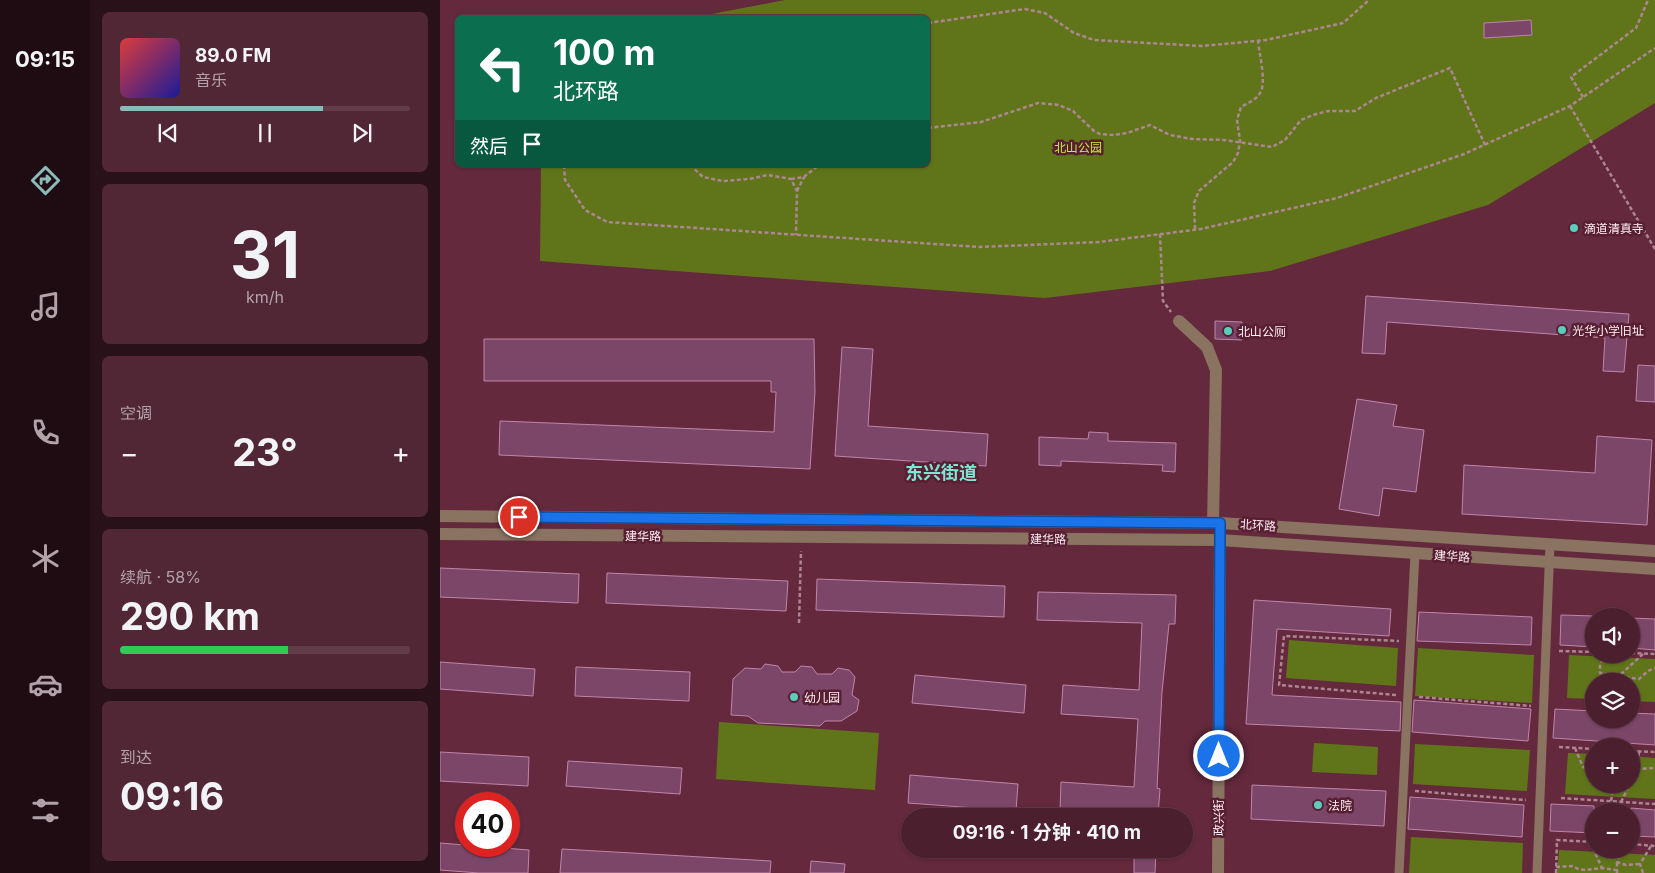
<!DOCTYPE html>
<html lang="zh">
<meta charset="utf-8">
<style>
:root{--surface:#4b1f2d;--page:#522735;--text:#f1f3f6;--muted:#b2a2aa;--line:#623d49;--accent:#8bbbb9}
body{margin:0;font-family:Inter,"Noto Sans SC",sans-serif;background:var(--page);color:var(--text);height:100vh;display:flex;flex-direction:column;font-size:19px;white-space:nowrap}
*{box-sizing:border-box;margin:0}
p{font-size:16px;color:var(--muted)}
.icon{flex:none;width:28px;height:28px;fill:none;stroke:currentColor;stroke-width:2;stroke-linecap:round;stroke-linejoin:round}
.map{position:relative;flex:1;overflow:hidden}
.sheet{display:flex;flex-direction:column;gap:12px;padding:12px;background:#291119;width:350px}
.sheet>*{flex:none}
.top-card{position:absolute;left:15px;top:15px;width:475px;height:152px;border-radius:8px;box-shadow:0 1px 4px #0004,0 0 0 1px var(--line);background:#0b6e4f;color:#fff;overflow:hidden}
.controls{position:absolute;left:1145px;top:608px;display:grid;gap:10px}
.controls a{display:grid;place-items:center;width:55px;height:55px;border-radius:50%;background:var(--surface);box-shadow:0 1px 4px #0004,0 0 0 1px var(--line);font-size:25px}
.speed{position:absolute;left:15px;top:792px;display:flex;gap:10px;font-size:25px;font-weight:700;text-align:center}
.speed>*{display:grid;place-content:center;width:65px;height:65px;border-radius:50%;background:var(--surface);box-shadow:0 1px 4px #0004,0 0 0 1px var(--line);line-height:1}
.speed .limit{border:8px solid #d22;background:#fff;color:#111}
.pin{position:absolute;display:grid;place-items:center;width:42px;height:42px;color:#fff;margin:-21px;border:2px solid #fff;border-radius:50%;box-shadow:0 1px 5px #0007}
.me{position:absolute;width:55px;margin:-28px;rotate:0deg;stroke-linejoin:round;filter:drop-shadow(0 0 4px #0008)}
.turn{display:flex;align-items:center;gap:18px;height:105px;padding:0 15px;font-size:22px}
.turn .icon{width:65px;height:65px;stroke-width:2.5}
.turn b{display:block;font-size:35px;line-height:42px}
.then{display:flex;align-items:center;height:48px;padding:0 15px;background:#0003;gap:10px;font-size:19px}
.big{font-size:38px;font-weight:700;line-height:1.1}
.sheet .card{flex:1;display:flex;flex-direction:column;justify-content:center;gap:8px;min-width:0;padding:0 18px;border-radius:8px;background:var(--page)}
.sheet .dial{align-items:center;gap:0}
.dial b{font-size:65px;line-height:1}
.song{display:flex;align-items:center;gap:15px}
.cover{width:60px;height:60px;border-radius:8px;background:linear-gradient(135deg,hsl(0 70% 55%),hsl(240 70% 35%))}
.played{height:5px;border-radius:2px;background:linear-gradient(90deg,var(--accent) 70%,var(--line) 70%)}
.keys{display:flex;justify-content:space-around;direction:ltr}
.heat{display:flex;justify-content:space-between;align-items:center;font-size:28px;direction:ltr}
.charge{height:8px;border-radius:4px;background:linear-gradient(90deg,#34c759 58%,var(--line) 0)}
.trip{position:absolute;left:461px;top:808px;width:292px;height:50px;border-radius:25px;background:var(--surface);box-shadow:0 1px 4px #0004,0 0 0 1px var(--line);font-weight:700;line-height:50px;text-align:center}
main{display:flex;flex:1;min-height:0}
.dock{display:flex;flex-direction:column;width:90px;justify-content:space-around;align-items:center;background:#1e0c12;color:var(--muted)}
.dock .icon{width:35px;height:35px}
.dock .selected{color:var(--accent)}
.dock b{font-size:22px;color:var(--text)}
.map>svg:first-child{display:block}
.green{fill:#607519}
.building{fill:#7c4669;stroke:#c085aa}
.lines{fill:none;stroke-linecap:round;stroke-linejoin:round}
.path{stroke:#ad8692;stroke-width:2.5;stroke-dasharray:4 2.5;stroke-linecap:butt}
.service{stroke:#8a7361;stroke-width:9}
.minor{stroke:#8a7361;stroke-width:12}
.tertiary{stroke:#8a7361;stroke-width:12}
.route-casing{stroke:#114b97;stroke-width:12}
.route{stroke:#1a73e8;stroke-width:9}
.poi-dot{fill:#5acebc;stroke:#581e32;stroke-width:2}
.labels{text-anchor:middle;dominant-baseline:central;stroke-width:5;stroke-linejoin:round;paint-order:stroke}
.park-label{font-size:12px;fill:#c3ea42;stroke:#581e32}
.poi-label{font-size:12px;fill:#ffeff3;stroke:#581e32;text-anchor:start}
.street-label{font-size:12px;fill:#ffeff3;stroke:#581e32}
.district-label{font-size:18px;font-weight:bold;fill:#7ee6d5;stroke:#581e32}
</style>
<main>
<nav class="dock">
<b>09:15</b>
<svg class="icon selected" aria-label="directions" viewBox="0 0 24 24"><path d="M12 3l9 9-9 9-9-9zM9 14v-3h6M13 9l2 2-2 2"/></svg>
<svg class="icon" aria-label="music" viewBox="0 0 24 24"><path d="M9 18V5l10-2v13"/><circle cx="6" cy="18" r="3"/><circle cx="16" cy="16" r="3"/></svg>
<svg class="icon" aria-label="phone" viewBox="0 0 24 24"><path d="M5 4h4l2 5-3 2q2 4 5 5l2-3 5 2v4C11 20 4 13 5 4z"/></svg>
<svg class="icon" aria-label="climate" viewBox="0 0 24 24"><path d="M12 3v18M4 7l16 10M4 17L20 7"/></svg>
<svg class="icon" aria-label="car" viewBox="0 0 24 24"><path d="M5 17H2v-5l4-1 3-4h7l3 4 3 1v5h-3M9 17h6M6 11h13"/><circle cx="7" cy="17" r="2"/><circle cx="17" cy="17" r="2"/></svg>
<svg class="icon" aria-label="filters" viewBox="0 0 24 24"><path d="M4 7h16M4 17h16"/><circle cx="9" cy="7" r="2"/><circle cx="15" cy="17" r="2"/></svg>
</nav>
<section class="sheet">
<div class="card">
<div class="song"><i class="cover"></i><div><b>89.0 FM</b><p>音乐</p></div></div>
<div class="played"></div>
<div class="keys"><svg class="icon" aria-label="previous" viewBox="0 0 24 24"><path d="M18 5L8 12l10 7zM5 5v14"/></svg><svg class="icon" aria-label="pause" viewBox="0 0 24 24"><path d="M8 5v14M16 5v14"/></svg><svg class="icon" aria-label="next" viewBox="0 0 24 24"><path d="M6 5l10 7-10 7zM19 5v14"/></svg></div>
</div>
<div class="card dial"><b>31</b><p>km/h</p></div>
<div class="card"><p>空调</p>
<div class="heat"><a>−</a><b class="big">23°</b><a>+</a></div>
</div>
<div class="card"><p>续航 · 58%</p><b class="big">290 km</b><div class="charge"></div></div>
<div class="card"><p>到达</p><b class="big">09:16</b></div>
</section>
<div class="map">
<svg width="1215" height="873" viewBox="0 0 1215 873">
<rect width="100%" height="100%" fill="#64293c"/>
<g class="green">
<path d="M345,0H1215V103L1048,205L830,271L605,298L100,261L101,165H488V18L256,17Z"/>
<path d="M849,640L958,648L956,686L846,678Z"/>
<path d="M978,648L1094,655L1092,703L975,696Z"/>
<path d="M1129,655L1215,659V702L1191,701V681H1154V699L1127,698Z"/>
<path d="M279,722L439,733L435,790L276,779Z"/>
<path d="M874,743L938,747L937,775L872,772Z"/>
<path d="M975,744L1090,750L1087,791L973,784Z"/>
<path d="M1128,753L1154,754V784H1191V756L1215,758V799L1125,794Z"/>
<path d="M971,837L1083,843L1082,873H969Z"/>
<path d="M1119,850L1215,855V873H1117Z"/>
</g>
<g class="building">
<path d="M1091,20L1092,35L1044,38V23Z"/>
<path d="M926,296L1189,314L1184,372L1163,371L1165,338L947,322L945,354L922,353Z"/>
<path d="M775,321L802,322V340L775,339Z"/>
<path d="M44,339H374L375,392L370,469L59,455L60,421L334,432L336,392H331V381H44Z"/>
<path d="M402,347L433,349L428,426L548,434L546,466L395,456Z"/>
<path d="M1198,365L1215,366V402L1196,401Z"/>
<path d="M917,399L957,405L953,426L984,430L976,492L943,488L939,516L899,509Z"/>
<path d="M649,432L668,433V441L736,443L735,472L722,471L723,465L621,461V466L599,465V437L648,439Z"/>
<path d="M1157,436L1212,440L1207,525L1022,514L1024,465L1155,473Z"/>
<path d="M0,568L139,574L138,603L0,597Z"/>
<path d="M167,573L348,581L346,611L166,603Z"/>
<path d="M377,579L565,586L564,617L376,610Z"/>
<path d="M598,592L736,595L735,624H729L722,692L717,788L720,789L718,816H696V815L620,810L621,782L694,787L698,719L621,714L623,685L699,690L702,623L597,620Z"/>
<path d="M814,600L951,609L949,636L837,629L832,695L961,702L960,731L806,724Z"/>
<path d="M979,612L1092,617L1091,645L977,641Z"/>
<path d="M1121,615L1154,616V647L1120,645Z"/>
<path d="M1191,618L1215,619V650L1191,648Z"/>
<path d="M0,662L95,669L93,696L0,689Z"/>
<path d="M325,664L338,666L342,672H355L361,666L372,667L377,674H392L398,668L409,670L415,677L412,695L419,700L417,711L401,721H385L380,726L318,723L308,716L291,715L293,679L305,668L321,669Z"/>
<path d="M136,667L250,672L249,701L135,696Z"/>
<path d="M475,675L586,685L584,713L472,703Z"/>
<path d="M974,700L1091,709L1088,741L972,732Z"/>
<path d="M1115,709L1154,711V719H1191V713L1215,714V745L1113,738Z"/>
<path d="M0,752L89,757L88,786L0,781Z"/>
<path d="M128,761L242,768L240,794L126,786Z"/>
<path d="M470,775L578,784L576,811L468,803Z"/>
<path d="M812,785L946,791L944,826L811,819Z"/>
<path d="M970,797L1084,805L1082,837L968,829Z"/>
<path d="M1111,804L1154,806V833L1110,831Z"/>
<path d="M1191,808L1215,810V837L1191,836Z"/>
<path d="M0,843L89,850L88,873H39L0,870Z"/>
<path d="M122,849L331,861L330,873H120Z"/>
<path d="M694,849H716L715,873H694Z"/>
<path d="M371,861L405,864L404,873H370Z"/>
</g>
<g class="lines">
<g class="path">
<path d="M488,23L585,9L605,13L634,33L654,40L762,46L826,40L903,23L929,0"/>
<path d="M1143,97L1131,77L1196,28L1208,0"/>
<path d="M1130,106L1215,249"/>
<path d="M488,128L541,122L598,103L619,105L633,111L654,131L660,134L674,135L687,133L710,125L730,135L752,139L784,140L832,147L845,140L861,120L876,114L888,111H915L936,98L1010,68L1045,145"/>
<path d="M124,165L125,180L145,210L167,222L539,247L659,242L761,229L897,198L1024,154L1130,106L1215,48"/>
<path d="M250,165L263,177L283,181L309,179L328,175L351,179L357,191L356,235"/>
<path d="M351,179L364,177L379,165"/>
<path d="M357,191L364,177"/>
<path d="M755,229L754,203L759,191L793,162L798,153L800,141L797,120L801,107C808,103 816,100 820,93C827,83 819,53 818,41"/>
<path d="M720,234L723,301L731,312"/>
<path d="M359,623L361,551"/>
<path d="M1119,651L1154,652"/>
<path d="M1191,653L1215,654"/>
<path d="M1167,654L1160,664V673L1179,676"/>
<path d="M1203,654L1179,676L1199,679L1208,671L1215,668"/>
<path d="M956,695L839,685L844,636L959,641"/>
<path d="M979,697L1091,706"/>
<path d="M1119,747L1154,749"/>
<path d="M1135,748L1143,767L1154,770"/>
<path d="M1191,751L1215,752"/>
<path d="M1198,769L1199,751"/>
<path d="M1191,782L1198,769L1215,768"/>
<path d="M975,791L1086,800"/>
<path d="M1121,798L1215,804"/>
<path d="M1171,801L1174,784"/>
<path d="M1181,802L1190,784"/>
<path d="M1150,842L1162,868"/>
<path d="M1191,844L1215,846"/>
<path d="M1181,849L1177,862L1186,865L1200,864"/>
<path d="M1116,867L1133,866L1138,869L1146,870L1162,868L1176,870"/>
<path d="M1116,873L1117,840L1154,842"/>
<path d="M1177,873V862"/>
<path d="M1203,873L1200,864L1211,846"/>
</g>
<g class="service">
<path d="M959,873L975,553"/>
<path d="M1097,873L1110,544"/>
</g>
<path class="minor" d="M739,321L767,347L776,370L773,523"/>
<g class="tertiary">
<path d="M0,516L780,523L1215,551"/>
<path d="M0,534L780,540L1215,569"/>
<path d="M778,873L780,533"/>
</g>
</g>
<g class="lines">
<defs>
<path id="route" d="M79,517L780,523L779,756"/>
</defs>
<use href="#route" class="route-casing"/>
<use href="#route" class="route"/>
</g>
<g class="poi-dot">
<circle cx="1134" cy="228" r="5"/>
<circle cx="1122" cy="330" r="5"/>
<circle cx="788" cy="331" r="5"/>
<circle cx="354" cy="697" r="5"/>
<circle cx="878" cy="805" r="5"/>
</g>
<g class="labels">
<g class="park-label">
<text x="638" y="147">北山公园</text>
</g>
<g class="poi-label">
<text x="1144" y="228">滴道清真寺</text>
<text x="1132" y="330">光华小学旧址</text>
<text x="798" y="331">北山公厕</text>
<text x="364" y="697">幼儿园</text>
<text x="888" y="805">法院</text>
</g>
<g class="street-label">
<text transform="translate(818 525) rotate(4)">北环路</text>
<text transform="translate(203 536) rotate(1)">建华路</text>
<text transform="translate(608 539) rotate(1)">建华路</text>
<text transform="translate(1012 556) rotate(4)">建华路</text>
<text transform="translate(778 818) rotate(-90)">政兴街</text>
</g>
<g class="district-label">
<text x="501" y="472">东兴街道</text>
</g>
</g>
</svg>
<div class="controls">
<a><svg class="icon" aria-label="sound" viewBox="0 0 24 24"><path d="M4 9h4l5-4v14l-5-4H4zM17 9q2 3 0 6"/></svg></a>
<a><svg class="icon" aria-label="layers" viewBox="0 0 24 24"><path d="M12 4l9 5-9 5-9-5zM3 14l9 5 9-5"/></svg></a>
<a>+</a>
<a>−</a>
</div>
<div class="speed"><div class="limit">40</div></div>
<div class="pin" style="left:79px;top:517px;background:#d93025"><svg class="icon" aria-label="arrive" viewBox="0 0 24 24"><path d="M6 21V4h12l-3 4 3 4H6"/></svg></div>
<svg class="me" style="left:779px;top:756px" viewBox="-20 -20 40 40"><circle r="17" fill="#1a73e8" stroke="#fff" stroke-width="3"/><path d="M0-11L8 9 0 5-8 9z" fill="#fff"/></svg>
<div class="trip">09:16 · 1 分钟 · 410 m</div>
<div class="top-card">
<div class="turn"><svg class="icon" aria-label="left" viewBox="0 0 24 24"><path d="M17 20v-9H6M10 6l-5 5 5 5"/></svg><div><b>100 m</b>北环路</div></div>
<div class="then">然后<svg class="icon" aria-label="arrive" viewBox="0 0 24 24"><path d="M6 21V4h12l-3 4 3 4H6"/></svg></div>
</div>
</div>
</main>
